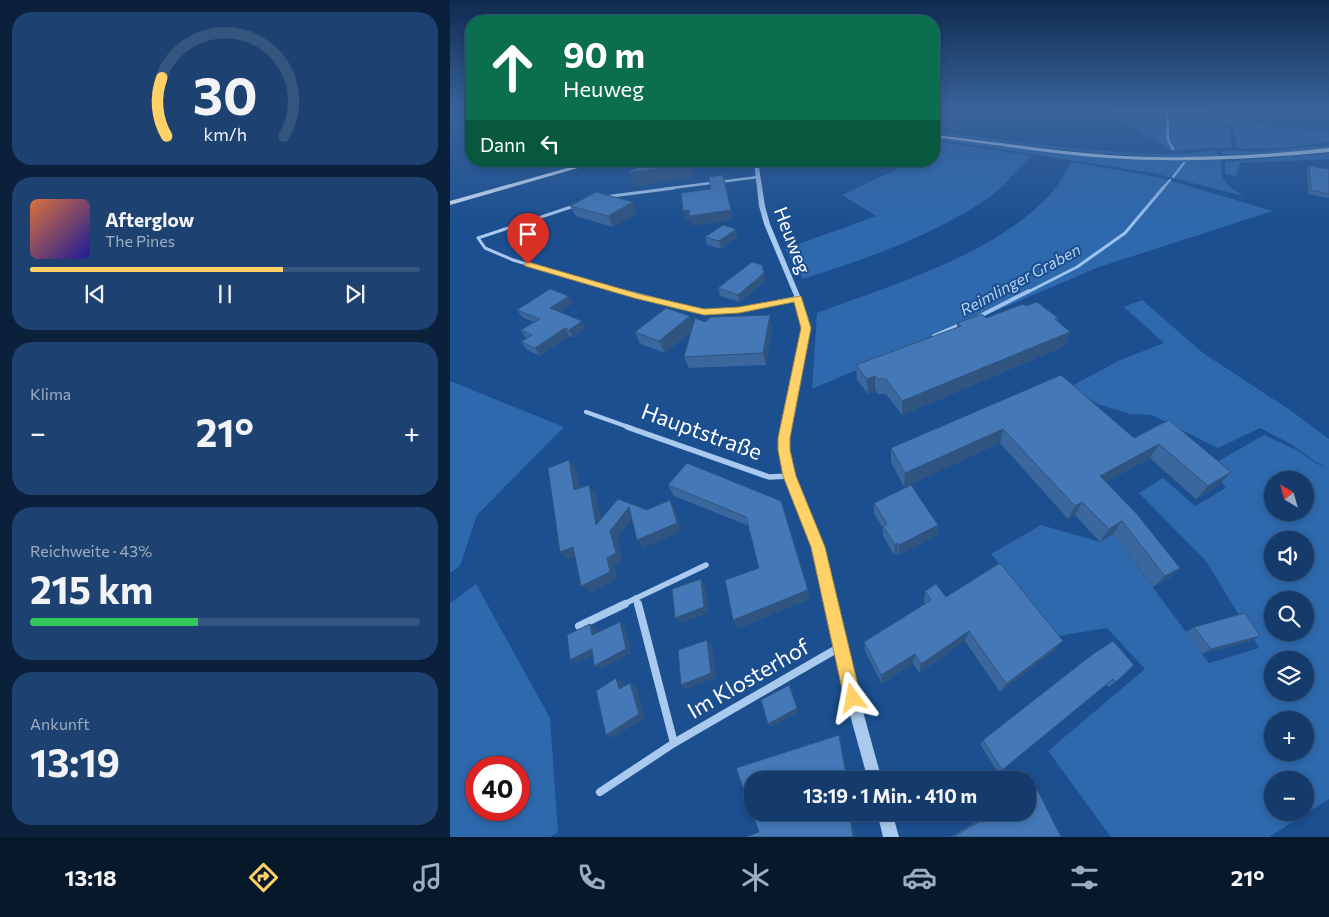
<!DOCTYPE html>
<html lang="de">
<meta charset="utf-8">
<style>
:root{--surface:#143b6b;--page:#1d4271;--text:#f1f3f6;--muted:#9dadc1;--line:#33557e;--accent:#ffd166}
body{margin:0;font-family:Commissioner,sans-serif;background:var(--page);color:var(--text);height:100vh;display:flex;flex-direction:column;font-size:19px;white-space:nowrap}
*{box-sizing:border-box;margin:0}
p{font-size:16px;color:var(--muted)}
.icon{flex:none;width:28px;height:28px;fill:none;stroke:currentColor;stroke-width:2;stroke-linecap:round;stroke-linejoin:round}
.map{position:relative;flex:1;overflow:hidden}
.drawer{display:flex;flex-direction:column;gap:12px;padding:12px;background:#0b203b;width:450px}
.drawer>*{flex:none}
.banner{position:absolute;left:15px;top:15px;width:475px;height:152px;border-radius:20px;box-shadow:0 2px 8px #0003,0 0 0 1px var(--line);background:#0b6e4f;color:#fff;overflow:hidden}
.needle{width:32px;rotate:323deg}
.controls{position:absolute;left:814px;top:471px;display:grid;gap:10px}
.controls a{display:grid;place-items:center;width:50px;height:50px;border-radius:50%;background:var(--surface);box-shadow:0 2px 8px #0003,0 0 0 1px var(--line);font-size:25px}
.speed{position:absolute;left:15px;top:756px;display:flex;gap:10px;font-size:25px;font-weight:700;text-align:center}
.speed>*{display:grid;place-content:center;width:65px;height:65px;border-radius:50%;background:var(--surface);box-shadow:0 2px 8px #0003,0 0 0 1px var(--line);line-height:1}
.speed .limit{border:8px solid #d22;background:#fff;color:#111}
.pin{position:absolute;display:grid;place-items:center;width:42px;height:42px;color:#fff;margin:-51px -21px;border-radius:50% 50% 50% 0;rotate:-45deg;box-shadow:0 0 5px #0007}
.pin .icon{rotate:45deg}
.me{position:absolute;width:55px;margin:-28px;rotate:347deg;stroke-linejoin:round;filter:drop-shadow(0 0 4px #0008)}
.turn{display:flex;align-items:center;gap:18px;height:105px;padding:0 15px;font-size:22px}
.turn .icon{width:65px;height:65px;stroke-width:2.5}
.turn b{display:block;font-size:35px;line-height:42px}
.then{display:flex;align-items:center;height:48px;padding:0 15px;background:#0003;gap:10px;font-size:19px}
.big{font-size:38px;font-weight:700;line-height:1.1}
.drawer .card{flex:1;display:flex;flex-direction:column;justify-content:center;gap:8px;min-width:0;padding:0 18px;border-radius:20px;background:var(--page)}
.drawer .dial{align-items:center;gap:0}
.dial svg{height:130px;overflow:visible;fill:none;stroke:var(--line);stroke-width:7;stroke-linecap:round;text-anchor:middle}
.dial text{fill:var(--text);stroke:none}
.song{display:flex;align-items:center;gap:15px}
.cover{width:60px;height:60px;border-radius:8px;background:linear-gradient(135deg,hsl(20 70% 55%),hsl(240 70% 35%))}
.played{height:5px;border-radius:2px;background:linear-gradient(90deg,var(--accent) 65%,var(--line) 65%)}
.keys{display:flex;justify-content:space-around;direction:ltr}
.heat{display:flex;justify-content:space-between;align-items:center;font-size:28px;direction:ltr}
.charge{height:8px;border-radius:4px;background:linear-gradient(90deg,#34c759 43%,var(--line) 0)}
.trip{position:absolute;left:294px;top:771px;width:292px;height:50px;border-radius:20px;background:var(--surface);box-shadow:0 2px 8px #0003,0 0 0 1px var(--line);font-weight:700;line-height:50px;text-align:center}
.dock{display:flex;height:80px;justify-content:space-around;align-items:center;background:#08182b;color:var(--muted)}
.dock .icon{width:35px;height:35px}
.dock .current{color:var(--accent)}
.dock b{font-size:22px;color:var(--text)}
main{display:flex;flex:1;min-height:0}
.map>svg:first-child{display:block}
.green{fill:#2e69ad;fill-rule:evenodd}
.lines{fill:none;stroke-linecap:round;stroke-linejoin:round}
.stream-far2{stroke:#9cc4f0;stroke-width:2.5}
.stream-far1{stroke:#9cc4f0;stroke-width:3}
.stream{stroke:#9cc4f0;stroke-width:4}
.minor-far4{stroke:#a9c9ee;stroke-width:2.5}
.minor-far3{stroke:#a9c9ee;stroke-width:3}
.minor-far2{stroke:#a9c9ee;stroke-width:4.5}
.minor-far1{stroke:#a9c9ee;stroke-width:5.5}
.minor{stroke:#a9c9ee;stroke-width:8}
.tertiary{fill:#a9c9ee;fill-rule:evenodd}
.secondary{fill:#d6e6fa;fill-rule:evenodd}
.wall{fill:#3a679d}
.shaded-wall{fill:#305480}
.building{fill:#4478b7;stroke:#305480}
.route{fill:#ffd166;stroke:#a68842}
.labels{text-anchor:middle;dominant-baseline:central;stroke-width:4;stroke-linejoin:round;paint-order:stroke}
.far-water-label{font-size:16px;font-style:italic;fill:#b5d3f5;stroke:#1b4f8f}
.street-label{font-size:19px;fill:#fff;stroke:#1b4f8f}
.near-street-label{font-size:22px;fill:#fff;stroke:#1b4f8f}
</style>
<main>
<section class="drawer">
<div class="card dial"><svg viewBox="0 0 100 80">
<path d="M14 69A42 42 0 1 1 86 69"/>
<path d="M14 69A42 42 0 0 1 11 33" stroke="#ffd166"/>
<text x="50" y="56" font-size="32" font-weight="700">30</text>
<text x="50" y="72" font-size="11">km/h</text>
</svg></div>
<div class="card">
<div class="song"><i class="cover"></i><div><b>Afterglow</b><p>The Pines</p></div></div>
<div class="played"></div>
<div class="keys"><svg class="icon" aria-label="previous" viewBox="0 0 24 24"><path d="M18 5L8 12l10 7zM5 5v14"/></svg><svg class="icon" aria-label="pause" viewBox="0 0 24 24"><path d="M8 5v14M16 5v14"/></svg><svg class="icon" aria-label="next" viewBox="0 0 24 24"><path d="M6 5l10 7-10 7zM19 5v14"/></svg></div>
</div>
<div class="card"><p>Klima</p>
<div class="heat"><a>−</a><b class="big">21°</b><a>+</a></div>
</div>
<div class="card"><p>Reichweite · 43%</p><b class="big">215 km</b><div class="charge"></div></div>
<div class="card"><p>Ankunft</p><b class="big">13:19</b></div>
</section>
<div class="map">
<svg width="879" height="837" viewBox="0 0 879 837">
<rect width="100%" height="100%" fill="#1b4f8f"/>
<g class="green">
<path d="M655,110H760L763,119L879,132V142L833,148L787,149L783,126L764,119C779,133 780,121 782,148H759L722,151Z"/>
<path d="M484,132C566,141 647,154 730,154C741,154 752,151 764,150L769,156H772L771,152L773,150L808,152L879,145V148C827,154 775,158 723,157C643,156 563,143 484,134Z"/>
<path d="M484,137C580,148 674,162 771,160C770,182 776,185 794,196L703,173L484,139Z"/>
<path d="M484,141L582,156C567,168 556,185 541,196C484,236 418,258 353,279L335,249L426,216L392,195L441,172L458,161H484Z"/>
<path d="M879,153V159L790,163L786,176L776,174L775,162Z"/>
<path d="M622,162L708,177L823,211L649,267L362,389L367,313C444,284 548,254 603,191C610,182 616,171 622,162Z"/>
<path d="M692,300L753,353L840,410L879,439V799L819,837H661L598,751L695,669L657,628L608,636L541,554L591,525L650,542L663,534L759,663L809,648L756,561L689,493L713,478L745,506L776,488L760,466L814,435L847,450L867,464L877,467L866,462L841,444L810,428L768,448L702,415L680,414L648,404L620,387L670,360L714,343L674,307ZM822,480H855V512H822ZM822,540H855V572H822ZM822,600H855V632H822ZM822,660H855V692H822ZM822,720H855V752H822ZM822,780H855V812H822Z"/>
<path d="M0,381L114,427L27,515L10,566L0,573Z"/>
<path d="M26,584L100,718L108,832L100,837H0V603ZM26,768H69V810H26Z"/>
</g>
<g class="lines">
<g class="stream-far2">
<path d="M717,110L718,140L723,149"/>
<path d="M723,177L734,163"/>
<path d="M712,189L720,180"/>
</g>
<path class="stream-far1" d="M576,293L627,267L675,233L713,188"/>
<g class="stream">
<path d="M528,317L579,291"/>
<path d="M484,336L512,324"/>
</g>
<path class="minor-far4" d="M214,189L308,177"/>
<g class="minor-far3">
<path d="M154,197L224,188"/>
<path d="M127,205L28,238L35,248L63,260L175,293"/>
</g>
<g class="minor-far2">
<path d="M171,291L254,312L289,310L348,298"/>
<path d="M136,412L181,428"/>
</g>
<g class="minor-far1">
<path d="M177,427L319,477L340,476"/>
<path d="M186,598L188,605"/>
<path d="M172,605L256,565"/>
</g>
<g class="minor">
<path d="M188,604L224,743L390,647"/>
<path d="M129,626L175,604"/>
<path d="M150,792L224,743"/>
</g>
<g class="tertiary">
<path d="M304,161H308L315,206L320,224L351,298L360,328L339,438V450L345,476L373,547L414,715L432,780H418L400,715L363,547L335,476L329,450V438L352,328L345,298L314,224L309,206Z"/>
<path d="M427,812H442L449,837H433Z"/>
</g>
<g class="secondary">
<path d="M484,135C542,141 600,151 658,155C732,160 806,156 879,148V152C806,159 732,163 658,158C600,154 542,144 484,137Z"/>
<path d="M142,161H152L0,205V201Z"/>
</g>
</g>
<g class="wall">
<path d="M859,166L879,169V198L858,194L857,169Z"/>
<path d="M183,202L187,213L163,227L126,216L120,206Z"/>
<path d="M288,236L271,249L257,245L255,237Z"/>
<path d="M316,280L290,302L270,296L268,288Z"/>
<path d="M123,303L109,312L136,328L123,337L119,336L90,356L77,350L71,342L78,338H76L71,330L84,322L72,317L67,310Z"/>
<path d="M576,306L608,318L607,321L620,332L615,346L452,415L436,394H428L425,390L418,394L407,380L406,365L507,328V323L536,318Z"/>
<path d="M255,322L322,326L316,365L239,368L234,357L241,331L215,353L190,344L185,332L243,325Z"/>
<path d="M611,375L684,438L719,420L769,485L746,499L700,458L656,482L730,568L718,579L703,587L663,534L650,542L625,515L618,519L550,443L454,487L441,462V448Z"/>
<path d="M218,485L331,501L360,599L289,628L283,620L309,568L299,526L224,496Z"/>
<path d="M424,503L488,525L487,535L449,555L447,553L444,555L433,536V528L424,514Z"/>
<path d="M475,591L496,597L605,650L550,692L515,641L469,673L463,663L432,684L415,651L414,642L475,604L474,602Z"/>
<path d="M744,627L810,636L801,641L752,654L736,632Z"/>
<path d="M643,654L666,682L659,687L656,685L548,773L530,744L533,740Z"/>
<path d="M587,789L611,837H500L543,812H578V793Z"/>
</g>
<g class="shaded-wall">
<path d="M239,164L243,177L186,187L180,173Z"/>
<path d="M276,185L283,220L242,226L241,221H236L233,211L239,210Z"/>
<path d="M183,202L187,213L163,227L158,216Z"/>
<path d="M286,229L288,236L271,249L269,241Z"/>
<path d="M314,273L316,280L290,302L288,295Z"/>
<path d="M119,296L123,303L104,315L100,308Z"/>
<path d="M320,315L322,326L316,365L313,353Z"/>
<path d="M240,316L245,328L215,353L209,341Z"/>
<path d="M132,321L136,328L123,337L119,330Z"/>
<path d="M115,328L119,336L90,356L85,348Z"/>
<path d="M620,332L615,346L452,415V401Z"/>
<path d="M425,376V390L418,394L417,379Z"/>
<path d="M553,429L550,443L454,487L455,473Z"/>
<path d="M709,444L700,458L643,489L650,476Z"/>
<path d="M119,460L127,469L132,499L124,490Z"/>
<path d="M781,472L769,485L746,499L758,486Z"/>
<path d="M139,485L146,493L154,533L146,525Z"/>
<path d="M220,500L225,509L232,531L194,548L187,540Z"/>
<path d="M331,501L360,599L289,628L283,620L358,590Z"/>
<path d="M632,502L625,515L618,519L625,506Z"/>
<path d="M179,507L185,515L167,539L173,561L164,565L168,579L140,593L131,586L160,531Z"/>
<path d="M672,521L663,534L650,542L659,529Z"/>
<path d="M488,525L487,535L449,555V545Z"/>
<path d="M448,543L447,553L444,555L445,545Z"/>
<path d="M123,547L131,554L118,560L110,552Z"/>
<path d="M730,568L718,579L703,587L715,576Z"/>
<path d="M251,579L255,585L259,613L230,623L225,618Z"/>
<path d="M170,622L175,626L181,653L151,669L144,666Z"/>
<path d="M140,624L146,628L148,639L142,635Z"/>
<path d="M519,631L515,641L469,673L471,664Z"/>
<path d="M810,636L801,641L752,654L761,649Z"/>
<path d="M257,640L262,645L266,678L236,689L231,685Z"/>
<path d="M613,641L605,650L550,692L556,684Z"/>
<path d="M142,649L148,653L127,663L120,660Z"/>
<path d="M465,654L463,663L432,684L431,675Z"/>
<path d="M166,678L173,682L176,693L169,689Z"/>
<path d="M180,683L186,687L195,718L163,738L156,735Z"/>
<path d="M339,685L342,689L349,712L321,727L318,724Z"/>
<path d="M389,735L391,739L398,780H397Z"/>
<path d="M399,812H400L405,837H403Z"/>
</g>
<g class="building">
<path d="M199,161H238L239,164L180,173V171Z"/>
<path d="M859,166L879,169V194L861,190Z"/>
<path d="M273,175L281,210L239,216V210L233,211L231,193L261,189L259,177Z"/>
<path d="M146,192L183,202L158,216L120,206Z"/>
<path d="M273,225L286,229L269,241L255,237Z"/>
<path d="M302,262L312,265L314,273L288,295L268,288Z"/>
<path d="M100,289L119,296L100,308L132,321L119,330L115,328L85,348L71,342L82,335L71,330L90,319L67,310Z"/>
<path d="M587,302L608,318L605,319L620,332L452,401L436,379H428L425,376L417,379L406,365L511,326L507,323L532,314L536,318L573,304L576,306Z"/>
<path d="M216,308L240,316L209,341L185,332Z"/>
<path d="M320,315L313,353L234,357L245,318L255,322L261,317Z"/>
<path d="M611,375L684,438L719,420L781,472L758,486L709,444L650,476L686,513L730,568L715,576L672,521L659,529L632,502L625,506L553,429L455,473L441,448Z"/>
<path d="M119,460L124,490L139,485L146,525L168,499L197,510L220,500L227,523L187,540L179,507L160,531L166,553L157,558L160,572L131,586L123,547L110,552L98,468Z"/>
<path d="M237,463L331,501L358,590L283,620L275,580L309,568L296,517L218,485Z"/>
<path d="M461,485L488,525L449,545L448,543L445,545L433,526L437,524L424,503Z"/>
<path d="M550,563L613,641L556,684L519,631L471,664L465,654L431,675L414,642L481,600L475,591L486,584L496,597Z"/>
<path d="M251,579L254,607L225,618L222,589Z"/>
<path d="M795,613L810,636L761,649L744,627Z"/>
<path d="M170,622L176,649L144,666L142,649L120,660L117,635L140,624L142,635Z"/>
<path d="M257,640L261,673L231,685L228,650Z"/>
<path d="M663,641L684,665L666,682L663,679L552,770L533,740L643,654Z"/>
<path d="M166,678L169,689L180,683L189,714L156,735L146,691Z"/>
<path d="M339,685L347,708L318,724L311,700Z"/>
<path d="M389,735L397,780H302V812H399L403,837H295L309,832L286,768Z"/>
<path d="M587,789L611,837H503L546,812H578V794Z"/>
</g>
<linearGradient id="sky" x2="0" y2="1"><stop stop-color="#0f2b4f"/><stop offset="0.48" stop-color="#39639b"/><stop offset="1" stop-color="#39639b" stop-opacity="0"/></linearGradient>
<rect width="879" height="227" fill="url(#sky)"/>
<path class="route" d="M78,262L189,294L254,309L289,307L351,296L361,328L340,438V450L346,476L375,547L411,698L409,704L403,706L397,704L394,698L361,547L333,476L328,450V438L351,328L344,302L289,313L254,315L184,298L75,266V263Z"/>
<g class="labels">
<g class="far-water-label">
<text transform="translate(570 279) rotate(-28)">Reimlinger Graben</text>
</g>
<g class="street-label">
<text transform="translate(343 240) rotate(69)">Heuweg</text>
</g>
<g class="near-street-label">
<text transform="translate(252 431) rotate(20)">Hauptstraße</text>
<text transform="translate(298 678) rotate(-30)">Im Klosterhof</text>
</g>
</g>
</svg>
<div class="controls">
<a><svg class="needle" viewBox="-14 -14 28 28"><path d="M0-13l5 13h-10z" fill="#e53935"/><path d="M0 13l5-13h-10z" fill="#9dadc1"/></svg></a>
<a><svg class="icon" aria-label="sound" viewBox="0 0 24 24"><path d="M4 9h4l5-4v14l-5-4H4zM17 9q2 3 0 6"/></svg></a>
<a><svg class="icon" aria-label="search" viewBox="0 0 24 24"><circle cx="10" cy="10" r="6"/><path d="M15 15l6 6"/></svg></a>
<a><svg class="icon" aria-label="layers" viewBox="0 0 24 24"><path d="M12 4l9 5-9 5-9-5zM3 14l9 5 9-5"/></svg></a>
<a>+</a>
<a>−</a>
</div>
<div class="speed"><div class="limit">40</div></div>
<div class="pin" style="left:78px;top:264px;background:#d93025"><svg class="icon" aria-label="arrive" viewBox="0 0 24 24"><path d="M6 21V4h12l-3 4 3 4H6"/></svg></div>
<svg class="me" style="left:403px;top:698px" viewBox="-20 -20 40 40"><path d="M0-17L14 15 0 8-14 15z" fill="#ffd166" stroke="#fff" stroke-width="4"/></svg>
<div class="trip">13:19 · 1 Min. · 410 m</div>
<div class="banner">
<div class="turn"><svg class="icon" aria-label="ahead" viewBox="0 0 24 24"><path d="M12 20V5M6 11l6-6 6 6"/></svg><div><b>90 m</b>Heuweg</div></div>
<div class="then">Dann<svg class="icon" aria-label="left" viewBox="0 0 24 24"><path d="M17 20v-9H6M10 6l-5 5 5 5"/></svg></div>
</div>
</div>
</main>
<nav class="dock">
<b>13:18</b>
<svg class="icon current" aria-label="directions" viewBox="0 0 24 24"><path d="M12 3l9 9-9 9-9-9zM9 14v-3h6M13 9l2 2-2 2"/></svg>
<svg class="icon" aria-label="music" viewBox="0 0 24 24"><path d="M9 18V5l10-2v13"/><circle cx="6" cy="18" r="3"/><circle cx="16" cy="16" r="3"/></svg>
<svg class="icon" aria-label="phone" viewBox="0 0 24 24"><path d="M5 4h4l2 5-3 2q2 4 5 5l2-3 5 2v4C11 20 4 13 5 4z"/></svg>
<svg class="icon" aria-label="climate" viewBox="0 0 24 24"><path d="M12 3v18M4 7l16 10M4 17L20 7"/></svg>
<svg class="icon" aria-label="car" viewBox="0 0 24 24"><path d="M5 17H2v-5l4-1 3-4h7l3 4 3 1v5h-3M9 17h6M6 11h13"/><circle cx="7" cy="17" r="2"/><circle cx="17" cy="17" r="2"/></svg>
<svg class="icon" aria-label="filters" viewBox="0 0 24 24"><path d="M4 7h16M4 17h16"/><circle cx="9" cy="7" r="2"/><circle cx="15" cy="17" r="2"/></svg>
<b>21°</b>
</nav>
